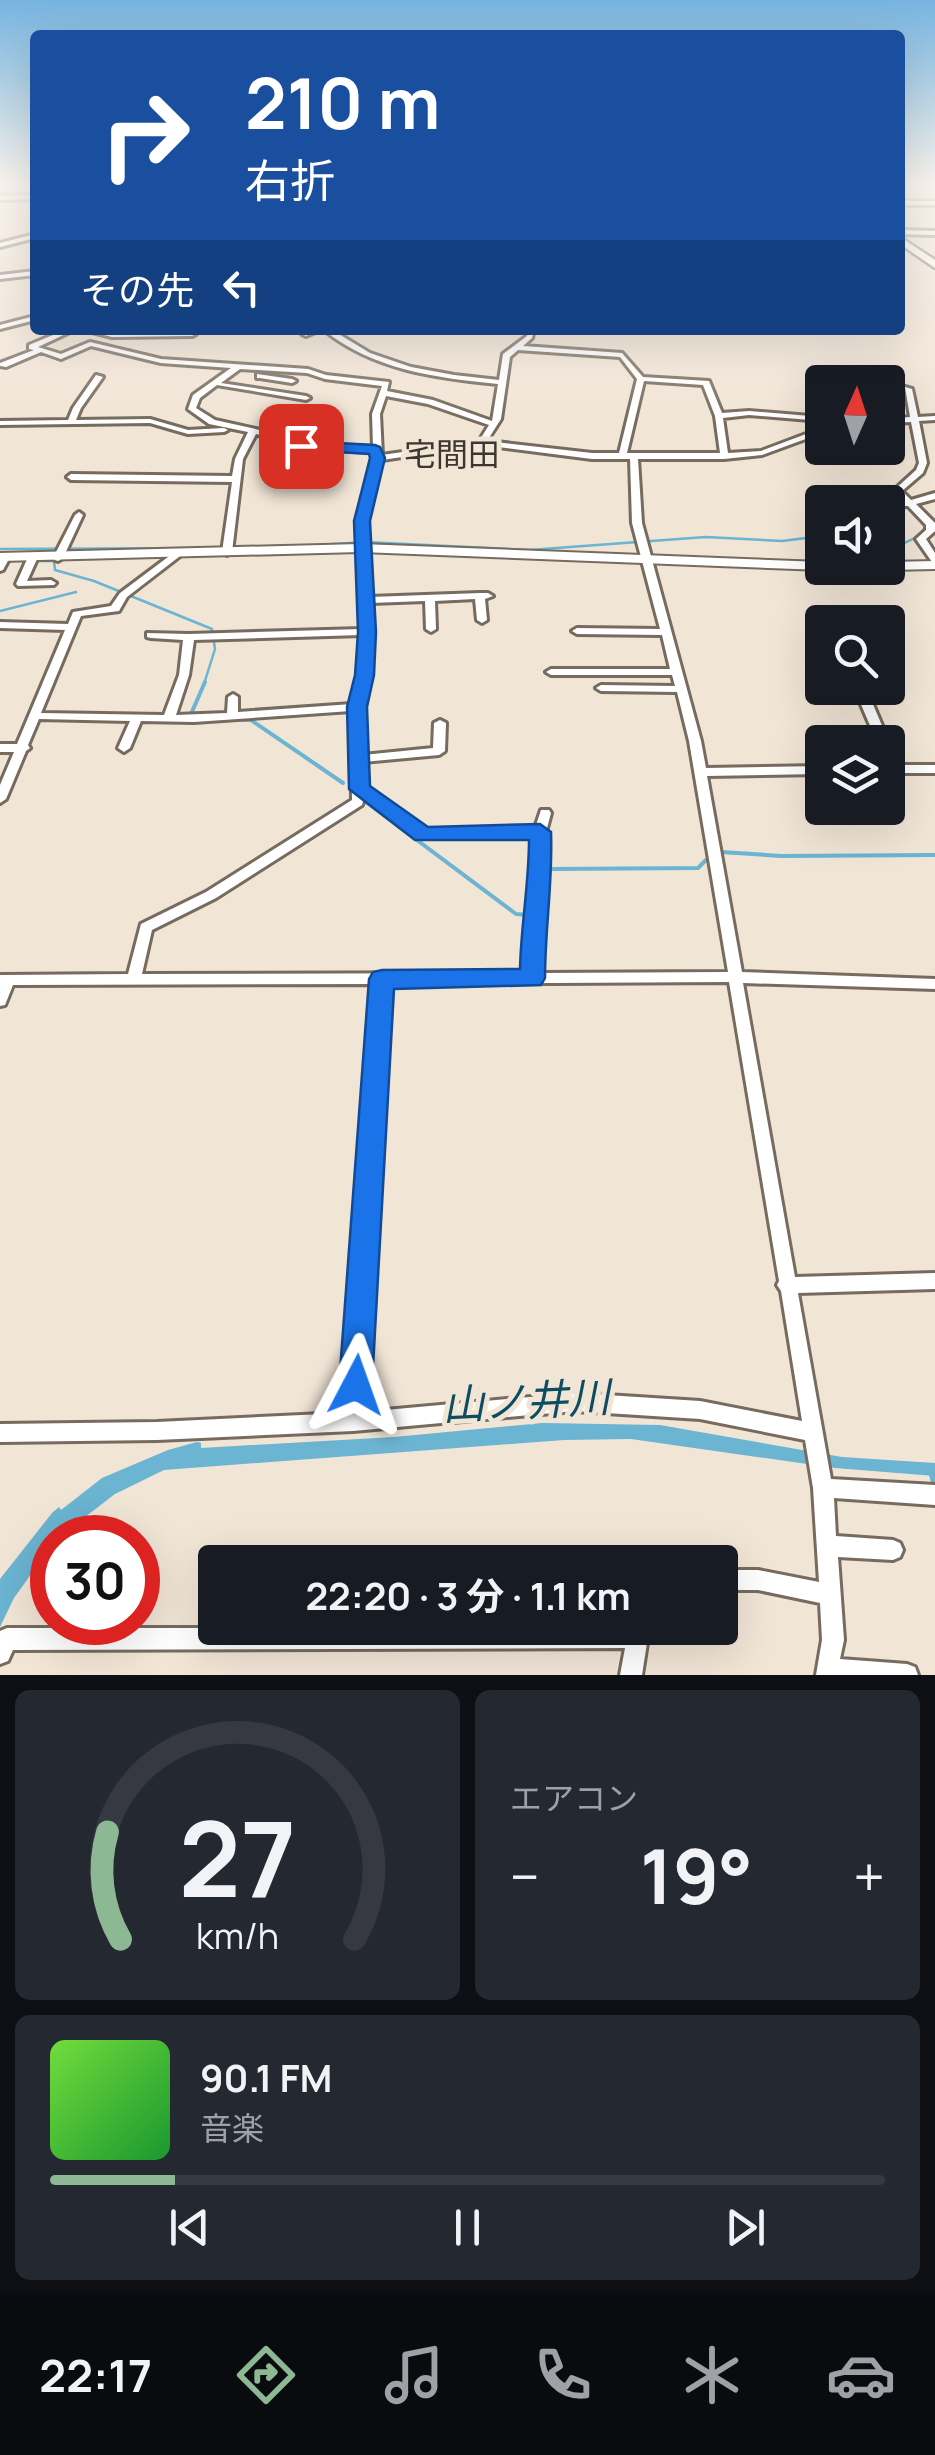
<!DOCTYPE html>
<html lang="ja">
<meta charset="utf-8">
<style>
:root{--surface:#171b24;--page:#242831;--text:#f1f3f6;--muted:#9ea1a6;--line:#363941;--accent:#8db894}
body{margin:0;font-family:Manrope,"Noto Sans JP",sans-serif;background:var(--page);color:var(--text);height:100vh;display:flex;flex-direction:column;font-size:38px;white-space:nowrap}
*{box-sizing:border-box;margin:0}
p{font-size:32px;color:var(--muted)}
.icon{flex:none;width:55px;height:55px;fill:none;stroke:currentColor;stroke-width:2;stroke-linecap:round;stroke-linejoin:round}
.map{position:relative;height:1675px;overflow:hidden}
.drawer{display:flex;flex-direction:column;gap:15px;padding:15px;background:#0d0f14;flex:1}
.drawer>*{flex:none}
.banner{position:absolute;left:30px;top:30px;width:875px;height:305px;border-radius:10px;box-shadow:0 10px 40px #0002;background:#1a4fa0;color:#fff;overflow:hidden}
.needle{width:65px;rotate:3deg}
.buttons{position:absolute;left:805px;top:365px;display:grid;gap:20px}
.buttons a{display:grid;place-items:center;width:100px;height:100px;border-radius:10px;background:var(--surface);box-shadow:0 10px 40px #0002;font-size:50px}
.speed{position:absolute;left:30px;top:1515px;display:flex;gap:20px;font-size:50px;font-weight:700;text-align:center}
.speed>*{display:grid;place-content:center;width:130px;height:130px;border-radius:50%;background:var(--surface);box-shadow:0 10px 40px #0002;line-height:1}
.speed .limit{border:15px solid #d22;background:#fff;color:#111}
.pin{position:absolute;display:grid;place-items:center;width:85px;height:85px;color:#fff;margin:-42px;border-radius:20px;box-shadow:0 5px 15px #0006}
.me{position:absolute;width:110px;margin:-55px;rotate:4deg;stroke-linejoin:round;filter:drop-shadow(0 0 8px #0008)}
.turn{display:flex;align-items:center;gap:35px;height:210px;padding:0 50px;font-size:45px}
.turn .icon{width:130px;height:130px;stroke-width:2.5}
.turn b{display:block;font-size:70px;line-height:85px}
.then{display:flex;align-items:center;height:95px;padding:0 50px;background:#0003;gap:20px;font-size:38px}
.big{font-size:75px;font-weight:700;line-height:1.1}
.drawer .card{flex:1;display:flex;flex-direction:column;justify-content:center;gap:15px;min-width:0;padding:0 35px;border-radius:15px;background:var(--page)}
.drawer .dial{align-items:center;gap:0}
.dial svg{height:260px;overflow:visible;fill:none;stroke:var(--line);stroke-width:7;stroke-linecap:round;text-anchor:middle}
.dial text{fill:var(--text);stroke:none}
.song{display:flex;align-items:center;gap:30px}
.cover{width:120px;height:120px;border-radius:15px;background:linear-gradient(135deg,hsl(100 70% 55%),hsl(130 70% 35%))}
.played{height:10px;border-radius:5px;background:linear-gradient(90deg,var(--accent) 15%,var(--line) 15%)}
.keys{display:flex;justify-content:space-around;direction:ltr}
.heat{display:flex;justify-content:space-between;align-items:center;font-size:55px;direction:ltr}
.drawer .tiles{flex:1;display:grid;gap:15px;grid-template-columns:1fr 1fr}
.card:last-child{grid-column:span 2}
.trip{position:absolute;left:198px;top:1545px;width:540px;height:100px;border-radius:10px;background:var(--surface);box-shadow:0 10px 40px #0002;font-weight:700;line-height:100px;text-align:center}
.dock{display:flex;height:160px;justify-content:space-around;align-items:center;background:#090b0e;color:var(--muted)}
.dock .icon{width:70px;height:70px}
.dock .active{color:var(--accent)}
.dock b{font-size:45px;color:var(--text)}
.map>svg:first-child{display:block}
.water{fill:#6bb4d2}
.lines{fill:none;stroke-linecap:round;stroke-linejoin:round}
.stream-far2{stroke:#6bb4d2;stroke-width:2.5}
.stream-far1{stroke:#6bb4d2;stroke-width:4}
.stream{stroke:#6bb4d2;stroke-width:6}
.street-casing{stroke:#766b5e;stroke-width:6}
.secondary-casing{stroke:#766b5e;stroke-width:4}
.primary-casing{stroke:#766b5e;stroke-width:5}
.street{fill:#fff;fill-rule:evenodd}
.secondary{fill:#fff;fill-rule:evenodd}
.primary{fill:#fff;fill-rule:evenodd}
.route{fill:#1a73e8;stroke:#114b97;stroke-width:2.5}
.labels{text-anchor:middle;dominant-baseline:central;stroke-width:10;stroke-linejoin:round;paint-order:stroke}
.far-quarter-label{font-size:32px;fill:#3b3630;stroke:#f1e5d6}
.near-water-label{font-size:42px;font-style:italic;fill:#0d4c61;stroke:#f1e5d6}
</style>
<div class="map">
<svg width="935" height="1675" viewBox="0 0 935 1675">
<rect width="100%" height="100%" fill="#f1e5d6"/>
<path class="water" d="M542,1423L660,1425L842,1457L935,1463V1476L835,1468L631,1439L564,1440L164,1470L115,1494L59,1537L52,1538V1545L14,1598L0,1627V1579L52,1513L59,1507L61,1510L102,1478L168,1450L197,1442L201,1443V1448L394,1437Z"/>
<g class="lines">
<g class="stream-far2">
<path d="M319,545L365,542L529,550L706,537L782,541L822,536"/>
<path d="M0,549L205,548"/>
<path d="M888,551L935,528"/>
<path d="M39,561H54L55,570L94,581L212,629L215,649L204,684"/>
<path d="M0,611L76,592"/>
</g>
<g class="stream-far1">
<path d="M191,714L205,682"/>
<path d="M233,719L251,720L343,783"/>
<path d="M366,802L516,914L528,915"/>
<path d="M721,852L781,856L935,855"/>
<path d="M541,909L550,869L698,868L706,860"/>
</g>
<path class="stream" d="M931,1471L935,1486"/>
<defs>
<g id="street">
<path d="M35,195V199L0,200V196Z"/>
<rect x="900" y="201" width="35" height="4"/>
<path d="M900,230L935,231V235L900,234Z"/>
<path d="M35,234V238L0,247V243Z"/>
<path d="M35,271V275L0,279V275Z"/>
<path d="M35,316V320L0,329V325Z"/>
<path d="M65,330H74L38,347L61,354L90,342L161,359L308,369L326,375L389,382L387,391L433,400L492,421L498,384C437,378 373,370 324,330H332L370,353L411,367L454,375L499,380L503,354L527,336L528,330H534L532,338L523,346L622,353L643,377L709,381L722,413L749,411L822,417V421L749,415L723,418L728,453L761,451L822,428V433L762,455L724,459H638L642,523L701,741L706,768L822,766V774L707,776L742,972L935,979V989L743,983L795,1277L935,1273V1289L798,1293L831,1479L935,1485V1505L834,1498L836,1536L893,1540L900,1543L903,1550L900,1557L893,1560L838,1557L844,1640L840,1659L907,1664L915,1667L918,1675H816L822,1640L820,1603L758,1590H720V1570H758L819,1582L813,1488L805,1440L700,1419L575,1411L353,1431L157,1440L0,1442V1424L157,1422L344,1413L375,984L13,985L5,1005L0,1006V975L128,974L141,924L206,892L352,800L351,711L194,722L141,721L130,748L124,752L118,748L130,721L39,719L28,745L30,748L26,751L6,799L0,803V785L14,752H0V744H17L65,630L0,628V622L68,624L73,612L111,606L120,593L176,551H182L184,553L127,597L119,611L81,616L41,713L164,715L179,675L183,640L151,638L147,637V633L189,634L362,629L357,521L374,452L308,449L282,440L256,434L243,459L232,552L227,555L224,554L222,552L232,482L71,480L67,477L71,474L232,476L235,459L248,432L209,424L188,409L193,395L231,368L161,363L91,346L61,359L41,352L6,367L0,366V363L34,350L29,349V345ZM518,350L620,357L637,379L619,453H592L487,441L501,419L510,357ZM240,369L307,373L325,379L382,386L372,414L373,447L309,445L287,436L215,420L196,408L200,398L217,385L306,400L310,398L306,396L221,383ZM644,381L703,385L715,416L720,453H627ZM386,396L428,404L489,425L479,441L382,455L380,414ZM482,445L592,459H630L632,523L660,629L577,628L572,631L577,634L662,635L670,669H551L546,672L551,675H672L675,686L601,685L596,688L601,691L677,692L689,741L728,972L539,973L546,832L551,813L549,810H541L535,828L426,830L364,787L363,762L439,755L445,751L446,723L440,720L434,723L433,748L363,755V707L369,675L372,632L371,603L425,601L426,629L431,632L436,629L435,601L475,599L477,620L482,623L487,620L485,599L493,596L488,593H480L370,597L367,521L382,460ZM362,635L359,675L352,704L238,712V697L233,694L228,697L227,713L176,715L189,675L194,640ZM364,798L423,838L534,836L525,973L142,974L152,930L216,898L362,805ZM729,982L779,1281L777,1285L781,1291L802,1421L700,1401L575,1393L363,1412L389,984Z"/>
<path d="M84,330L112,333L192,332L196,334L192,336L112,337Z"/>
<path d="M310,330H320L306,336L302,334Z"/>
<path d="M257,374L292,379L296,381L292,383L260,378H257Z"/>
<path d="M96,375L103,377L81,408L76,420L150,419L188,430L224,428L228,430L224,432L188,434L150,423L0,425V421L68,420L73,408Z"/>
<path d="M905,387L912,389L918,417L935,416V420L919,421L927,463L923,473L902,491L911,500L935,493V499L916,504L935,523V531L926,539L935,553V563L932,562L916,539L926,530V525L908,506H903V502L893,491L916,470L919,463L911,422L888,423V419L910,417Z"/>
<path d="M79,512L83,515L63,558L58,561L55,560L53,558L75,515Z"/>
<path d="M5,554L10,557L3,570L0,571V558Z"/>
<path d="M33,554L38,557L27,581L51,580L56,583L54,585L18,586L16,584L28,557Z"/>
<path d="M866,699L872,702L889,742L888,744L877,742L860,702Z"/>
<rect x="888" y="765" width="47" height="8"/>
<path d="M7,1628H659L655,1635L647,1643L642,1675H620L625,1648L13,1650L8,1661L0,1664V1631Z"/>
</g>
<g id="secondary">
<path d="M361,544L822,562V568H828L822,570L361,552L0,561V553Z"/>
<path d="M935,561V569L888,570L882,568H888V562Z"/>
</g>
<path id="primary" d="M900,237L935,260V268L900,244Z"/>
</defs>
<use href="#street" class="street-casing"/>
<use href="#secondary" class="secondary-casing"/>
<use href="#primary" class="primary-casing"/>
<use href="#street" class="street"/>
<use href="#secondary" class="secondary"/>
<use href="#primary" class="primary"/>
</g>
<linearGradient id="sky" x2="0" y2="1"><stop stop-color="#76b4df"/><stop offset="0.44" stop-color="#f9f3ed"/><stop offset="1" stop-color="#f9f3ed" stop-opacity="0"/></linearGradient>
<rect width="935" height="420" fill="url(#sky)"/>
<path class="route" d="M301,441L375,445L380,447L385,458L370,521L376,632L374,675L367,707L370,786L428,827L540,824L551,832C553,881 545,928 545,978L541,985L394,989L372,1385L367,1397L356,1402L344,1397L339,1385L369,979L373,972L382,970L520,969C521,925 529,883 529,840H415L349,789L347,707L355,675L358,632L354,521L370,458L369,454L295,449L293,446Z"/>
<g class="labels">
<g class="far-quarter-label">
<text x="452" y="454">宅間田</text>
</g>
<g class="near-water-label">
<text transform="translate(526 1400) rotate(-3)">山ノ井川</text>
</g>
</g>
</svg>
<div class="buttons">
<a><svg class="needle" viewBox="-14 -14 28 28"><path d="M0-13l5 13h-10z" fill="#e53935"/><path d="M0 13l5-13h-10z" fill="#9ea1a6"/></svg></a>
<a><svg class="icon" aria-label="sound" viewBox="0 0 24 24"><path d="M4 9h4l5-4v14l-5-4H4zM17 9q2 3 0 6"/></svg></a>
<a><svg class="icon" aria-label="search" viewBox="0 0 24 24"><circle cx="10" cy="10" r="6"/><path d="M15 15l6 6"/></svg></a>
<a><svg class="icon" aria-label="layers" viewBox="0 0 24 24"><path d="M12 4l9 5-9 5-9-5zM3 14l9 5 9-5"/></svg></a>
</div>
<div class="speed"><div class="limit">30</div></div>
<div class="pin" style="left:301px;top:446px;background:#d93025"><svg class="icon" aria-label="arrive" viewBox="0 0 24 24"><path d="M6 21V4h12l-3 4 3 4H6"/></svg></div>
<svg class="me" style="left:356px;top:1385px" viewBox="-20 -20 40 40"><path d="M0-17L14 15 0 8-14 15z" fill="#1a73e8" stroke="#fff" stroke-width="4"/></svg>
<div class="trip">22:20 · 3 分 · 1.1 km</div>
<div class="banner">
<div class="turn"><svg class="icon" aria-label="right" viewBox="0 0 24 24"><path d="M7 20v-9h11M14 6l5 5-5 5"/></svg><div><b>210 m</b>右折</div></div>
<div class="then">その先<svg class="icon" aria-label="left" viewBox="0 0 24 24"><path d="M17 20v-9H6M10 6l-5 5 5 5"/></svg></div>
</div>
</div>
<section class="drawer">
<div class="tiles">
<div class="card dial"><svg viewBox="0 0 100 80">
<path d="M14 69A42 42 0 1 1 86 69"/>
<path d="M14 69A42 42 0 0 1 10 36" stroke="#8db894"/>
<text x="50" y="56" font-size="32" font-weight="700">27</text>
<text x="50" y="72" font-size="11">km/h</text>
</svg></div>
<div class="card"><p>エアコン</p>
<div class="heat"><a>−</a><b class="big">19°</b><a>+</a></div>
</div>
<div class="card">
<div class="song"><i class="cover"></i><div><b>90.1 FM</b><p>音楽</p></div></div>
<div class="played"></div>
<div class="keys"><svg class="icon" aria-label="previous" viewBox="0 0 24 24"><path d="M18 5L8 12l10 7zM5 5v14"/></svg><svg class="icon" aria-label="pause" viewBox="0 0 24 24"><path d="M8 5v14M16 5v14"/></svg><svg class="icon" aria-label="next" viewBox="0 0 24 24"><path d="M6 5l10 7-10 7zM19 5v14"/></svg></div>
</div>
</div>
</section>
<nav class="dock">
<b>22:17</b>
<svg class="icon active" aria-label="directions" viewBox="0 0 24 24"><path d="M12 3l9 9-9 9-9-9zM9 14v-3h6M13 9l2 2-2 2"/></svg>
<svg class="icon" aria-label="music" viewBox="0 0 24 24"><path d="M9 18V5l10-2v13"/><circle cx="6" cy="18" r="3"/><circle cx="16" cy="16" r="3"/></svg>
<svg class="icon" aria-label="phone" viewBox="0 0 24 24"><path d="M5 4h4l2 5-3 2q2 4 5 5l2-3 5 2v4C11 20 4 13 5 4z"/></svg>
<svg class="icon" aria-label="climate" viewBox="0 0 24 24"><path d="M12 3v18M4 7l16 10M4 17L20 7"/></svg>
<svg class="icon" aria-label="car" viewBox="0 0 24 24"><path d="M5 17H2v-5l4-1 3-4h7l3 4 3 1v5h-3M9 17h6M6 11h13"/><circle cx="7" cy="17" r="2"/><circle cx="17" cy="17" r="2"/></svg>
</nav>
